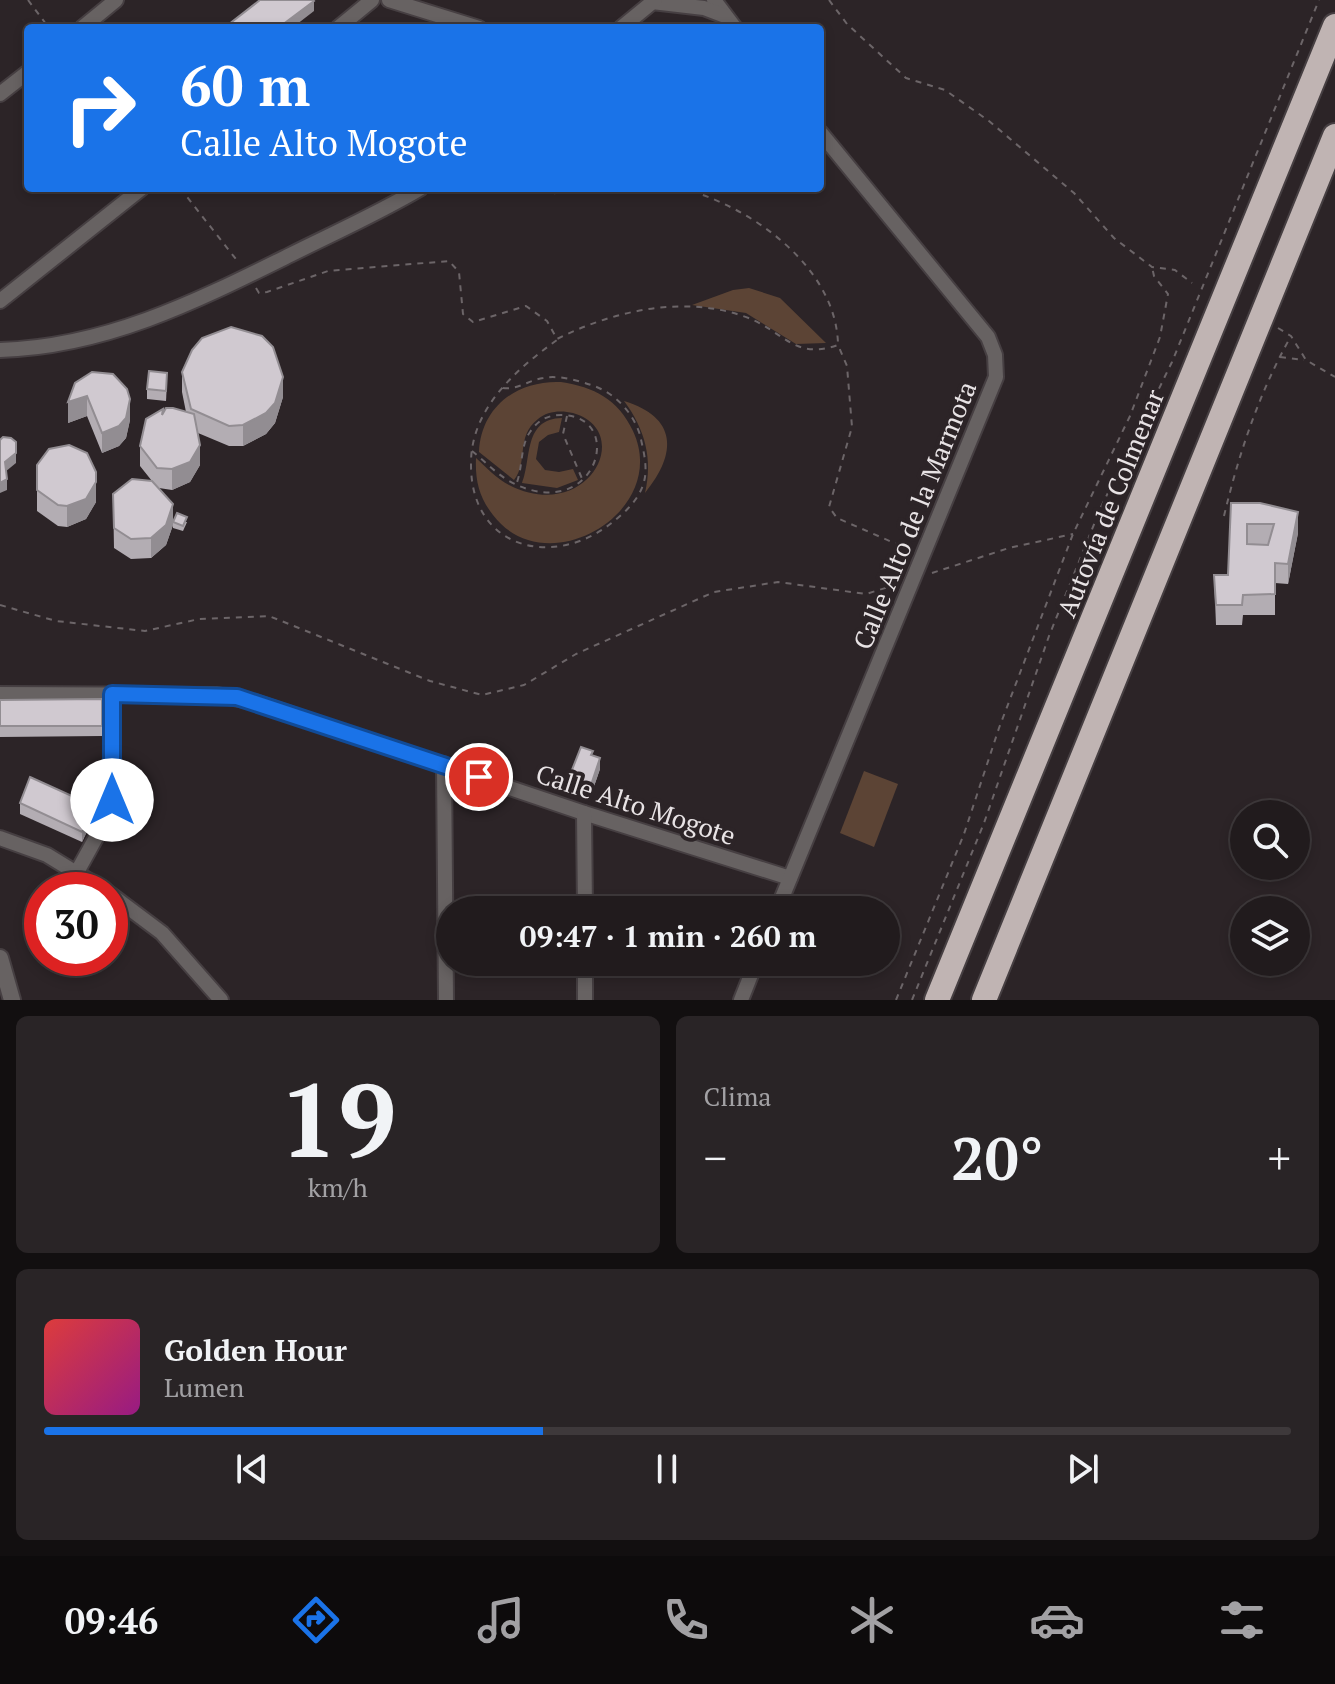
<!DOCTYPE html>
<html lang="es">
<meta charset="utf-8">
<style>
:root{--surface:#211b1d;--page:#292426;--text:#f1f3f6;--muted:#a2a1a4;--line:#3e393b;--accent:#1a73e8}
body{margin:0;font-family:"PT Serif",serif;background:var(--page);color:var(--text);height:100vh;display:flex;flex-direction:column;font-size:30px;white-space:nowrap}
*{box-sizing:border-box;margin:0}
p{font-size:26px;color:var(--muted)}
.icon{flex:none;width:44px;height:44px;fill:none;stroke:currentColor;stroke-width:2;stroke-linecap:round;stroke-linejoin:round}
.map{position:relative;height:1000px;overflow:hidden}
.panel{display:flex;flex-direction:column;gap:16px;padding:16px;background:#120f10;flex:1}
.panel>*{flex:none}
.banner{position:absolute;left:24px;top:24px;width:800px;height:168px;border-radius:8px;box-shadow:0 4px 12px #0003,0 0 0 2px var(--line);background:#1a73e8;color:#fff;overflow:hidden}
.buttons{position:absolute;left:1230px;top:800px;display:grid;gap:16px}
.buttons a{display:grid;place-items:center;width:80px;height:80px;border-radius:50%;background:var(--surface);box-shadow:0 4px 12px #0003,0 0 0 2px var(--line);font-size:40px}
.speed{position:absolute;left:24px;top:872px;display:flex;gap:16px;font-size:40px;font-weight:700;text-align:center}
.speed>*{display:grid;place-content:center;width:104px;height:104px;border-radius:50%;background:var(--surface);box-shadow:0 4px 12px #0003,0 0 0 2px var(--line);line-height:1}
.speed .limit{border:12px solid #d22;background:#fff;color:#111}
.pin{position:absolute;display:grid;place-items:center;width:68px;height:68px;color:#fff;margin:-34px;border:4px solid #fff;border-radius:50%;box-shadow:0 2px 8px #0007}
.me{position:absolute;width:88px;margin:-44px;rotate:0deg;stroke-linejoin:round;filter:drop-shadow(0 0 6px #0008)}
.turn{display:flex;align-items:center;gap:28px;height:168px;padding:0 24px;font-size:36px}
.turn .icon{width:104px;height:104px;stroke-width:2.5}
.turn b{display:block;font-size:56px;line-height:68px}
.big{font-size:60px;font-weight:600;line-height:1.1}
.panel .widget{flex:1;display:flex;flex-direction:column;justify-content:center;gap:12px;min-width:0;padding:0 28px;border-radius:12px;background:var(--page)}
.panel .dial{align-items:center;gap:0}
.dial b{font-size:104px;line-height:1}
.song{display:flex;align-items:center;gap:24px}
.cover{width:96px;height:96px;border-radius:12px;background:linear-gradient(135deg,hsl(0 70% 55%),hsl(310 70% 35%))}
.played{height:8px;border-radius:4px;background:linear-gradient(90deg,var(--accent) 40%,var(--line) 40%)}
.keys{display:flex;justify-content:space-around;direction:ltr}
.heat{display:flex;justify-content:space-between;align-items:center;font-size:44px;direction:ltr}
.panel .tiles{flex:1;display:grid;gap:16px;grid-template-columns:1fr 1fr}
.widget:last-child{grid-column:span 2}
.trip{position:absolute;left:436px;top:896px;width:464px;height:80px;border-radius:40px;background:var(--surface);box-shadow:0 4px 12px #0003,0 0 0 2px var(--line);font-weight:600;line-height:80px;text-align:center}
.tabs{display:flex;height:128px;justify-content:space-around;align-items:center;background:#0d0b0c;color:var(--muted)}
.tabs .icon{width:56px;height:56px}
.tabs .on{color:var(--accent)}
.tabs b{font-size:36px;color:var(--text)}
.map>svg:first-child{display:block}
.green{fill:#5c4435}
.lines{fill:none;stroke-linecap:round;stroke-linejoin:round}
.minor-casing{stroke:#463f42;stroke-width:18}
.tertiary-casing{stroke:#463f42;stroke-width:20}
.motorway-casing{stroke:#463f42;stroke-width:28}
.path{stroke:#6c6568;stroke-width:2;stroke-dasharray:6 6;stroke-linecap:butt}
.minor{stroke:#676262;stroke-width:14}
.tertiary{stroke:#676262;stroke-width:16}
.motorway{stroke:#c0b4b3;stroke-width:24}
.wall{fill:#b3adb3}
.shaded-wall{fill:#928d92}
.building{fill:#d0c9d0;stroke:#928d92;stroke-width:2;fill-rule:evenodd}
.route-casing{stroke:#114b97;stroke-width:20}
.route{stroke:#1a73e8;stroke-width:14}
.labels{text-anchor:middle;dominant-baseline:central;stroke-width:8;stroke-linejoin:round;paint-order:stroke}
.street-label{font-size:26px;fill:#e8e3e5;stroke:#2c2427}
</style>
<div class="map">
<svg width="1335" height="1000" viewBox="0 0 1335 1000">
<rect width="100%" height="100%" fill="#2c2427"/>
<g class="green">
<path d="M749,288L780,298L826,343L796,344L746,313L692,305L733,290Z"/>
<path d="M561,382C594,387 618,399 633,431C671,512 546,585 493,515C479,497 475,480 476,458C486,467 497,479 509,485C588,525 636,431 573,413C561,410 547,411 538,419C515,437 529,461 514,480L479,452C481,407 517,380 561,382Z"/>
<path d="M624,401C677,417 678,453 645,493C653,459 645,429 624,401Z"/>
<path d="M562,418L559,432L548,435L539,442L536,459L545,470L559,472L573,469L578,480L557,488L522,483C532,458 523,419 562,418Z"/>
<path d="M864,771L898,784L874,847L840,833Z"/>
</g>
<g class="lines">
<defs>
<g id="minor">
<path d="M389,0L479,28"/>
<path d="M714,0L735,28"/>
<path d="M652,2L704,8L725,16"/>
<path d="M82,28L116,0"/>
<path d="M338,28L372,0"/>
<path d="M621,28L655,0"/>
<path d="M0,94L28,72"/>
<path d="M0,301L142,188"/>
<path d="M0,350C106,347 197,301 290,255C334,233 379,213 421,188"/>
<path d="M0,694L217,695L255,702L584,813L790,878"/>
<path d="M444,764L446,1000"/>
<path d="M584,813L585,910"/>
<path d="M0,838L47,855L104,890"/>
<path d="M77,872L109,814L112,800V694"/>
<path d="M110,894L162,933L221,1000"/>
<path d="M777,910L996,377L995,355L988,337L820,132"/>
<path d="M585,962V1000"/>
<path d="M741,1000L756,962"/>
</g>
<path id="tertiary" d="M0,958L12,1000"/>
<g id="motorway">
<path d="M937,1000L1335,26"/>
<path d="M984,1000L1335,136"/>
</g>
</defs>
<use href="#minor" class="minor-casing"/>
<use href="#tertiary" class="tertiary-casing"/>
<use href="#motorway" class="motorway-casing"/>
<g class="path">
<path d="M28,0L49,28"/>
<path d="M829,0L847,24L906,78L945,90L989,121L1074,193L1114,238L1152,267L1175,270L1192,283"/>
<path d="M180,188L239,263"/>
<path d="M545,188L550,194L584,188"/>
<path d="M680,188C749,205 836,266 838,344"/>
<path d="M256,288L259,293L267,292L328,271L449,261L459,272L463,314L473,322L526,306L547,321L557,339C613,311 682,295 743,316C783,329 792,361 838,345L847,366L852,427L829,507L837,518L908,549"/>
<path d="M1278,328L1291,336L1306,360L1335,377"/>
<path d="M1280,357L1304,360"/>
<path d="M503,388C518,390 529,380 543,378C558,375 577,380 591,385C614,392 633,412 640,435C643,449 647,463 645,477C642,496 628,510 614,521C555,570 471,550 471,465C470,410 515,370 557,340"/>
<path d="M567,416L563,434L583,481"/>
<path d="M472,451C486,462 500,478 517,485C598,521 626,415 561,415C548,415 538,420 530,432C520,446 523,468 516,485"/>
<path d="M1224,516C1239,453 1259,393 1291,336"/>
<path d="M932,573L1009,548L1073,534"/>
<path d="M0,605L56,621L145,631L199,619L269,616L430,681L482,695L524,685L576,654L714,592L778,582L866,594L895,585"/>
<path d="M896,1000L964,834L999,728L1073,534L1130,416L1160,337L1168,294L1154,276L1152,267"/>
<path d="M912,1000L984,823L1049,636L1101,507L1172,362L1319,0"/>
</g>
<use href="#minor" class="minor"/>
<use href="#tertiary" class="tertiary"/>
<use href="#motorway" class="motorway"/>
</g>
<g class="wall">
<path d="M182,372L283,397L275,423L266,434L243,446H229L198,433L200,465L190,482L172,490L159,488L173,525L166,545L151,558L131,559L114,548L113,494L152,481L140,466V446L163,414L186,412L182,392Z"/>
<path d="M75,383L130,420L126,438L119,446L102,453L87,416L68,423Z"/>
<path d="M167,383L166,401L147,399V389Z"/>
<path d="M37,465L96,502L86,519L67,527L58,526L37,511Z"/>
<path d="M1231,503L1298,533L1288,584L1275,583V615H1243L1242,625H1216L1214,575H1228Z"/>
<path d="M173,522H187L183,531L173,528Z"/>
<path d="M102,699V736L0,737V700Z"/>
<path d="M593,756L600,769L591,795L568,790V780Z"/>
<path d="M20,803L94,817L82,842L20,814Z"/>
</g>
<g class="shaded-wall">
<path d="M314,1V11L292,28H278Z"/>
<path d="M283,377V397L275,423L266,434L243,446V425Z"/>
<path d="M87,396V416L68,423V402Z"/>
<path d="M130,399V420L126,438L119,446L102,453V433Z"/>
<path d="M200,445V465L190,482L172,490V469Z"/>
<path d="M16,453V463L5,472V462Z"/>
<path d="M96,472V502L86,519L67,527V506Z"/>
<path d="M7,479V490L0,493V483Z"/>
<path d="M173,504V525L166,545L151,558V538Z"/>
<path d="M1298,512V533L1288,584V564Z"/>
<path d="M600,758V769L591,795V785Z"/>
<path d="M94,806V817L82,842V832Z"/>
</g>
<g class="building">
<path d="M260,0H313L314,1L278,28H224Z"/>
<path d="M231,327L262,336L273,347L283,377L275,403L266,413L243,425L229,426L191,409L182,372L192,350L202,338Z"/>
<path d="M149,371L167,373L166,391L147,389Z"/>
<path d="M92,372L113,374L127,389L130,399L126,418L119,426L102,433L87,396L68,402L75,383Z"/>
<path d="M166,408H173L194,414L200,445L190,462L172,469L157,468L140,446L146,419L163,409L162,415Z"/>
<path d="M3,437L11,438L16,442V453L5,462L7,479L0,483V440Z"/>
<path d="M69,445L87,453L96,472V482L86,499L67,506L58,505L37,490V465L49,449Z"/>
<path d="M132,479L152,481L173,504L166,525L151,538L131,539L114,528L113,494Z"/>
<path d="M1231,503H1260L1298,512L1288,564L1275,563V594L1243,595L1242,605H1216L1214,575H1228ZM1247,524H1274L1268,545L1247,544Z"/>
<path d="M177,513L187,517L183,526L173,522Z"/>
<path d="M102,699V726H0V700Z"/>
<path d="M581,747L593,751L591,755L600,758L591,785L568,780Z"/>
<path d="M30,777L94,806L82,832L20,803Z"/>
</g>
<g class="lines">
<defs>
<path id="route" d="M112,800V694L237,697L479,777"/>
</defs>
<use href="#route" class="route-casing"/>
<use href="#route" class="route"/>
</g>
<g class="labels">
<g class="street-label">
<text transform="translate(1110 503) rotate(-68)">Autovía de Colmenar</text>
<text transform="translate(914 515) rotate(-68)">Calle Alto de la Marmota</text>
<text transform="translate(636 804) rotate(18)">Calle Alto Mogote</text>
</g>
</g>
</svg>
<div class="buttons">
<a><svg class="icon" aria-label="search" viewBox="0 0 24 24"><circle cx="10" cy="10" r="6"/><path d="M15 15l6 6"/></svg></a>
<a><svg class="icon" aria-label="layers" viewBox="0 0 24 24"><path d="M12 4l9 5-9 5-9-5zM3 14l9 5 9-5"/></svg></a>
</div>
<div class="speed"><div class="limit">30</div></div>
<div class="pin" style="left:479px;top:777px;background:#d93025"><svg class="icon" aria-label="arrive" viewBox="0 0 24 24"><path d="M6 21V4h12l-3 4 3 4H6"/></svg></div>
<svg class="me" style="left:112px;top:800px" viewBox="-20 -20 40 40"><circle r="19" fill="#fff"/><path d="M0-13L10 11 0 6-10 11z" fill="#1a73e8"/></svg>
<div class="trip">09:47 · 1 min · 260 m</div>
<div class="banner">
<div class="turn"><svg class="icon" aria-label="right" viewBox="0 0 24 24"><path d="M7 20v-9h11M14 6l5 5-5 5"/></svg><div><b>60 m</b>Calle Alto Mogote</div></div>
</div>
</div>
<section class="panel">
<div class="tiles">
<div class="widget dial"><b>19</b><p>km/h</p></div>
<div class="widget"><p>Clima</p>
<div class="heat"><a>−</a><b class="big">20°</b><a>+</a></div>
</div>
<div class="widget">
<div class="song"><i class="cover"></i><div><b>Golden Hour</b><p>Lumen</p></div></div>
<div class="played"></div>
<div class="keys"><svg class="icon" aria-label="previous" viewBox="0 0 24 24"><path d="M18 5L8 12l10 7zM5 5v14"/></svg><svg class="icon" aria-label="pause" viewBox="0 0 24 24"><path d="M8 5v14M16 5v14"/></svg><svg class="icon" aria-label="next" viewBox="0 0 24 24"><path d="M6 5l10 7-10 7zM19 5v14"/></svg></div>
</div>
</div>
</section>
<nav class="tabs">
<b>09:46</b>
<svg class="icon on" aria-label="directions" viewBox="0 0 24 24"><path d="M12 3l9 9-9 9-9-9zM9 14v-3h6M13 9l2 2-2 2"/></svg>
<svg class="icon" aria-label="music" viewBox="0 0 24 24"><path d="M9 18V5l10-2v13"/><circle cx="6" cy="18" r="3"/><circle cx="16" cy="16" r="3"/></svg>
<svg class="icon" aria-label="phone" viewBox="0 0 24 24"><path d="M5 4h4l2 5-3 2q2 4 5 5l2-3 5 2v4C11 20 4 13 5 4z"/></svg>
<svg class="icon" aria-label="climate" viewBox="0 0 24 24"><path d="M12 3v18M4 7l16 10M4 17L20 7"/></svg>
<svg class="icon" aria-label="car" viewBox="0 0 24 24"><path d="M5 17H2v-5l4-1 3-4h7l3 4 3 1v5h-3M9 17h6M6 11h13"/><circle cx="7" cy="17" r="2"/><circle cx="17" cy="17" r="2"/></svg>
<svg class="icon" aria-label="filters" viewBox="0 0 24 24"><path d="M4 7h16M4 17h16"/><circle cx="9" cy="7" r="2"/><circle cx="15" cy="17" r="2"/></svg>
</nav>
